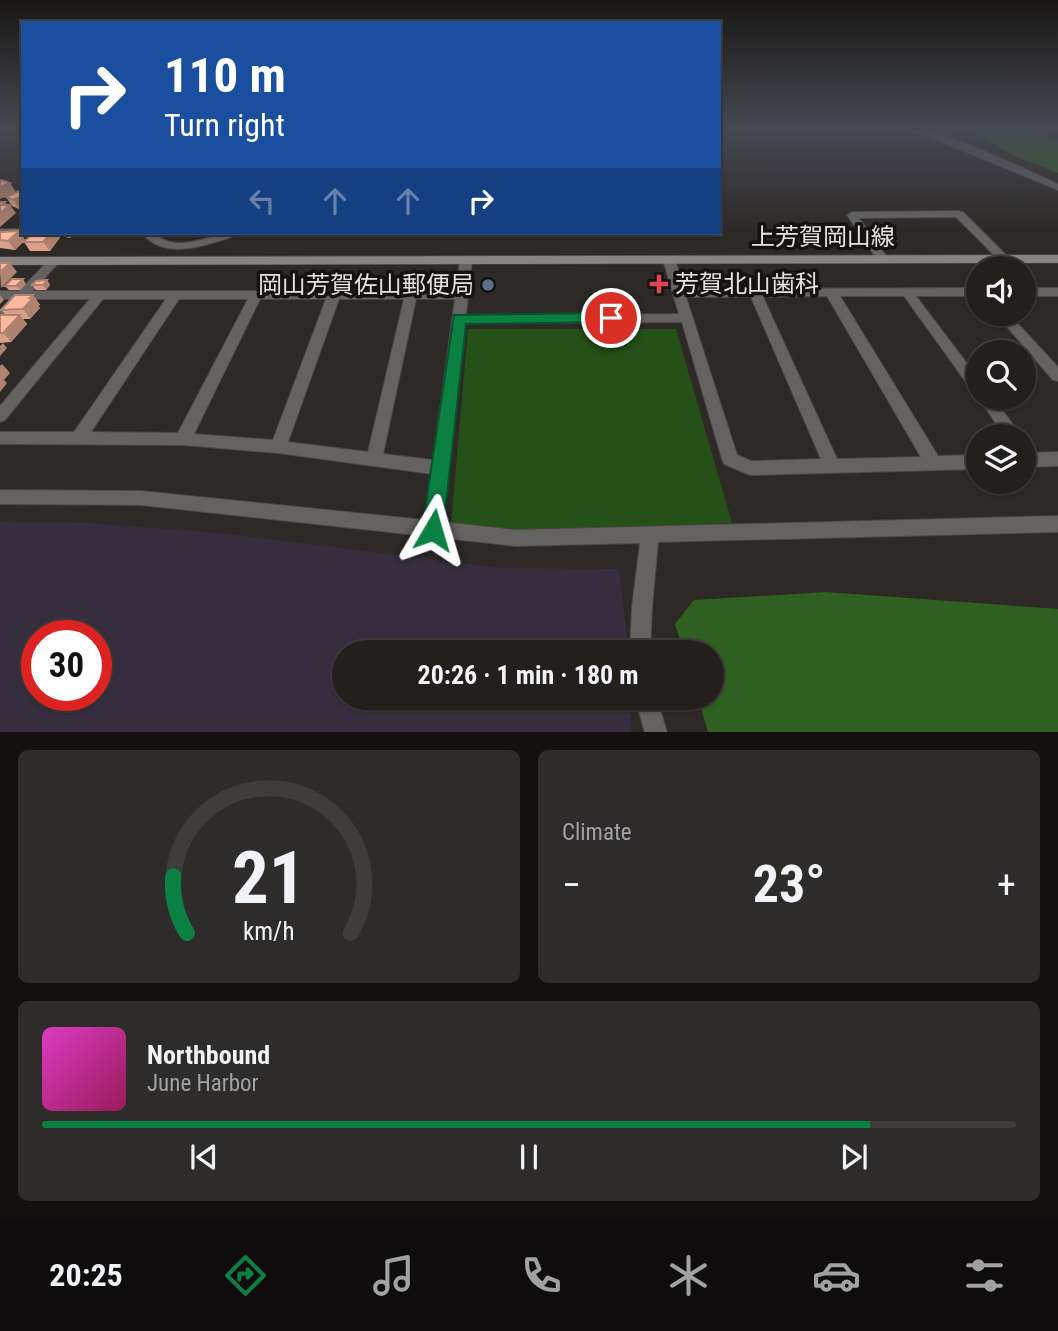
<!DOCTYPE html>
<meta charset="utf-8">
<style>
:root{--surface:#221f1d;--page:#2e2c2a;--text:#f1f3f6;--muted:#a2a2a4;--line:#3f3d3b;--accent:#0b8043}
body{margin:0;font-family:"Roboto Condensed","Noto Sans JP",sans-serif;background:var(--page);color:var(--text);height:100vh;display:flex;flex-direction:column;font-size:26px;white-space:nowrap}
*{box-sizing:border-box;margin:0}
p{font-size:23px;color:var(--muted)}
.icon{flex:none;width:38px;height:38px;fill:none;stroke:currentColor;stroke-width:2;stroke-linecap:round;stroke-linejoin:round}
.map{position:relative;height:732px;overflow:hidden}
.drawer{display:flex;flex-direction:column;gap:18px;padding:18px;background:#131110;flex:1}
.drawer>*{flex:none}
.banner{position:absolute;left:21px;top:21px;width:700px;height:214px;border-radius:0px;box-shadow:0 2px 5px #0004,0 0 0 2px var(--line);background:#1a4fa0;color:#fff;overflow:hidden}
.controls{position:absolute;left:966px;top:256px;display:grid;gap:14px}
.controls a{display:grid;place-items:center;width:70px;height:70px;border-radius:50%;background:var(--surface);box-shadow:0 2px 5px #0004,0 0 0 2px var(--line);font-size:35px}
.speed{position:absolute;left:21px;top:620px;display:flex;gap:14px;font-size:35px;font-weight:700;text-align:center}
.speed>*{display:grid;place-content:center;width:91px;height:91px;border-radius:50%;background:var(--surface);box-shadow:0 2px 5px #0004,0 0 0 2px var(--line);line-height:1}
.speed .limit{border:10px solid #d22;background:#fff;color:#111}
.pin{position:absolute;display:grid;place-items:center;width:60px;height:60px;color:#fff;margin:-30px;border:4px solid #fff;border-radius:50%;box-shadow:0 2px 7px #0007}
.me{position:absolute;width:77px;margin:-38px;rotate:7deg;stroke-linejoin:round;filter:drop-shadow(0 0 5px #0008)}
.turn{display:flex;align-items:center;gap:24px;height:147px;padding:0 28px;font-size:32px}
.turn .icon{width:91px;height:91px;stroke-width:2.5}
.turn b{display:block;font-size:49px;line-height:60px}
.lanes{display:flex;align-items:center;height:66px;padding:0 28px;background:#0003;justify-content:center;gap:35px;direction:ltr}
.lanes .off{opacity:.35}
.big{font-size:52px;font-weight:700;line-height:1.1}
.drawer .tile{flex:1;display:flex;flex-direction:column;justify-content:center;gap:10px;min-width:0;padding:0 24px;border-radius:10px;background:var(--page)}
.drawer .dial{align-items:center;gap:0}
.dial svg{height:182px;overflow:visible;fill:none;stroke:var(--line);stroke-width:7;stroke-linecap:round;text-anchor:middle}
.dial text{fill:var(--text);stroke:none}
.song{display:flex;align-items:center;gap:21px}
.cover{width:84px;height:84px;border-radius:10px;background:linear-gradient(135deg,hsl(310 70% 55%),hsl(330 70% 35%))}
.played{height:7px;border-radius:4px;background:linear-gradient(90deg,var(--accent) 85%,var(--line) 85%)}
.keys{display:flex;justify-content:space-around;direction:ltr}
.heat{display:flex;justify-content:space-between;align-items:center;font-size:38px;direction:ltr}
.drawer .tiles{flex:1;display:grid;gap:18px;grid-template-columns:1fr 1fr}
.tile:last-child{grid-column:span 2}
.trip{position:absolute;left:332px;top:640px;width:392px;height:70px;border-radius:35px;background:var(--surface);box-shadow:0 2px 5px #0004,0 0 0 2px var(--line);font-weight:700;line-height:70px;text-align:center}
.menu{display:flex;height:112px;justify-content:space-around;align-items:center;background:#0e0c0c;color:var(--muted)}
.menu .icon{width:49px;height:49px}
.menu .selected{color:var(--accent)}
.menu b{font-size:32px;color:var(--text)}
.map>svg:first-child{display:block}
.education{fill:#362e3e;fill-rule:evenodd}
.green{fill:#255017}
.forest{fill:#306021}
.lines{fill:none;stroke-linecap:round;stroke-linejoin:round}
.minor-casing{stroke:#4a4745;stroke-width:2}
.secondary-casing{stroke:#4a4745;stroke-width:1}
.minor{fill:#656362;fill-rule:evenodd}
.secondary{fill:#868381;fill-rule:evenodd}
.wall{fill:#d99f8a}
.shaded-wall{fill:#b08270}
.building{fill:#fcb9a0;stroke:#b08270;stroke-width:2}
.route{fill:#0b8043;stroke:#07532c;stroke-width:2}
.health-dot{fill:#e0444e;stroke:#141311;stroke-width:2.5}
.service-dot{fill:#5c6f8a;stroke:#141311;stroke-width:2.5}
.labels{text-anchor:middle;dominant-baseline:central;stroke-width:7;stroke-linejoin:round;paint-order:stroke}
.street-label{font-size:24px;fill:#e5e3e1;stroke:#141311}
.poi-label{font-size:24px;fill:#e5e3e1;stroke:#141311;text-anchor:start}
</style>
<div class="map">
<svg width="1058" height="733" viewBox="0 0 1058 733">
<rect width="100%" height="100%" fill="#2d2927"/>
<path class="education" d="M0,522L89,523L217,533L501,568L619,569L629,653H345V698H630L631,732H0ZM37,635H96V695H37Z"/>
<path class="green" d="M468,329H676L732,523L528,530L451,524Z"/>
<g class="forest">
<path d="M971,129H1024L1058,141V173L1012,155Z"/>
<path d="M826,592L1058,609V732H708L698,698H712V653H684L675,624L694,600Z"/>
</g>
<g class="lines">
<defs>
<g id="minor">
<path d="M724,129H734L719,138V132Z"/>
<path d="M903,129C946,129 1017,166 1058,184V190L935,139Z"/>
<path d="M959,211L963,212L1008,257V261H1000L956,217L859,218L889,260L887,262H879L847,215L852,212Z"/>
<path d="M0,229H23V233H28L23,235H0Z"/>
<path d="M142,233C159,233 162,243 179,243C200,243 218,232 239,233C234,237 226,239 219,241C193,249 162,257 142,233Z"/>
<path d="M466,257L472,260L466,315L679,314L663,260L669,257L675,260L684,289L978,288V296H916L978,378V393L973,392L904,296H840L938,456L978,455V469L750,475L724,464L722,459L682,322L465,323L443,522L516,530L1058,516V532L658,542L652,607L650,653H630L632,607L640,543L516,546L141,505L0,504V490L141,491L425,520L432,474L278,453L183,445L0,444V432H74L166,299H103L5,420L0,422V406L90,299H26L5,322L0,323V311L12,299H0V291H19L50,259L54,258L60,261L33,291H456L460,260ZM827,296L921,457L837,459L763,297ZM686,297H751L821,459L751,461L737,455ZM179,299H248L178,433L91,432ZM260,299H326L273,440L194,434ZM339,299H404L368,452L288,442ZM416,299H455L433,460L383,454Z"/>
<rect x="1024" y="288" width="34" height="8"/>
<path d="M995,313H1008L1058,367V381L1053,380Z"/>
<path d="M978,396L993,397L1021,436H1004Z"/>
<path d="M1058,452V466L1024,467V453Z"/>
<path d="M635,698H657L667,733H645Z"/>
</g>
<path id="secondary" d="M1058,255V263L0,265V257Z"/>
</defs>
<use href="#minor" class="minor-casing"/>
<use href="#secondary" class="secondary-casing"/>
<use href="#minor" class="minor"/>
<use href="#secondary" class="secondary"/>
</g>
<g class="wall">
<path d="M23,189V207L19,209L12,206L6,197Z"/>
<path d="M19,231L25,240L15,250L0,248V232Z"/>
<path d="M33,233H76L70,238L61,236L50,251H30L24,242Z"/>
<path d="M47,280L50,285L46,290H36L32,285Z"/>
<path d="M26,284L20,290H9L5,286Z"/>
<path d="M33,295L40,305L38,306L40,308L30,319H23L27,324L11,342L0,343V315H6L1,310Z"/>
</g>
<g class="shaded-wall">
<path d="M10,183L16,192L0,199V187Z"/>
<path d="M23,196V207L19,209L13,200Z"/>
<path d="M5,202L8,206L10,205L16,213L0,227V213L2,205Z"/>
<path d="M19,231L25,240L15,250L8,241Z"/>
<path d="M51,233H59L61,236L50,251L43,242Z"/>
<path d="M66,233H76L70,238Z"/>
<path d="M10,263L17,272L1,288L0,272Z"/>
<path d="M23,279L26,284L20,290L16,286Z"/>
<path d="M47,280L50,285L46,290L43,285Z"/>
<path d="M0,295L4,300L0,304Z"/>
<path d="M33,295L40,305L38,306L40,308L30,319L23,309Z"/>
<path d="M20,315L27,324L11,342L3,333Z"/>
<path d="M3,343L7,348L0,356V346Z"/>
<path d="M2,364L10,373L4,380L7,383L0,392V366Z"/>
</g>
<g class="building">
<path d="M0,180H2L10,183L0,187Z"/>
<path d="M23,189V196L13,200L6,197Z"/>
<path d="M0,202H5L2,205H10L0,213Z"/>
<path d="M19,231L8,241L0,240V232Z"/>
<path d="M33,233H51L43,242H24Z"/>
<path d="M0,263H10L0,272Z"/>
<path d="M12,279H23L16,286H5Z"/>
<path d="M47,280L43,285H32L36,281Z"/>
<path d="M15,295H33L30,298H33L23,309L1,310Z"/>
<path d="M0,315H20L3,333H0Z"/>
</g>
<linearGradient id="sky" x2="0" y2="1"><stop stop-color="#191715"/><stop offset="0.56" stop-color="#464952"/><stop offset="1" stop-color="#464952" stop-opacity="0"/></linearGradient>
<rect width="1058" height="231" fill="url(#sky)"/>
<path class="route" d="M611,313L618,318L616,322L466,324L443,530L440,537L433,539L425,537L422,530L454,315Z"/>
<path class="health-dot" d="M655.5 273.5h7v7h7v7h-7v7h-7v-7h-7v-7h7z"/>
<circle class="service-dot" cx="488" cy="285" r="7"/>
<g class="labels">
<g class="street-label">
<text x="823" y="237">上芳賀岡山線</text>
</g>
<g class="poi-label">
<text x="675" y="284">芳賀北山歯科</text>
<text x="474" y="285" text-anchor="end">岡山芳賀佐山郵便局</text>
</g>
</g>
</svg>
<div class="controls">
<a><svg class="icon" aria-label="sound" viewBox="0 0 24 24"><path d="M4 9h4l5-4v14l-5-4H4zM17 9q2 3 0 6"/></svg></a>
<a><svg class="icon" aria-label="search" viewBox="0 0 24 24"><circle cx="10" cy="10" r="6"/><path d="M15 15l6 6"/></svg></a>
<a><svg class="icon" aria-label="layers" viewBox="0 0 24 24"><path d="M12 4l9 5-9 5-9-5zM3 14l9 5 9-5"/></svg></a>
</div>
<div class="speed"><div class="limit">30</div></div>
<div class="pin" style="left:611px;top:318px;background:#d93025"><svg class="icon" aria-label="arrive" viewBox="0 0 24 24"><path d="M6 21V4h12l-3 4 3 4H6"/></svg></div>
<svg class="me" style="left:433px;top:530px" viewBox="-20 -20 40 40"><path d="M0-17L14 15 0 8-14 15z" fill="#0b8043" stroke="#fff" stroke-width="4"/></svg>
<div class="trip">20:26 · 1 min · 180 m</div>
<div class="banner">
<div class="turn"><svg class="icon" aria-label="right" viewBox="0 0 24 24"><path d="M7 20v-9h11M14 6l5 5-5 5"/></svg><div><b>110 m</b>Turn right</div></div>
<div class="lanes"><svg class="icon off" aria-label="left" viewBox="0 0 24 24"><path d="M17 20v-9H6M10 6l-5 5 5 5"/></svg><svg class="icon off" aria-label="ahead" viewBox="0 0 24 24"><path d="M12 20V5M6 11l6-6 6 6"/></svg><svg class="icon off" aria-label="ahead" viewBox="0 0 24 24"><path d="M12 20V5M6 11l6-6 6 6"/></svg><svg class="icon" aria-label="right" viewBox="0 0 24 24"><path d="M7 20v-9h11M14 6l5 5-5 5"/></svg></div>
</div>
</div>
<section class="drawer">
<div class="tiles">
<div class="tile dial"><svg viewBox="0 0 100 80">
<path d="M14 69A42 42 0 1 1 86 69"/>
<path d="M14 69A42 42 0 0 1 8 44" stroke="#0b8043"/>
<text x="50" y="56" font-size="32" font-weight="700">21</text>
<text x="50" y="72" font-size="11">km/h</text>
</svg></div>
<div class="tile"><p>Climate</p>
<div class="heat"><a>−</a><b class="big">23°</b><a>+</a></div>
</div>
<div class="tile">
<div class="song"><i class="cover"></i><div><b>Northbound</b><p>June Harbor</p></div></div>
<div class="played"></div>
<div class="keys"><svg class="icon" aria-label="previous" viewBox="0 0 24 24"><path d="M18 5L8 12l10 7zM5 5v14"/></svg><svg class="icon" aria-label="pause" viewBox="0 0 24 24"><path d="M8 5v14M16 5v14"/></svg><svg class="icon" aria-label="next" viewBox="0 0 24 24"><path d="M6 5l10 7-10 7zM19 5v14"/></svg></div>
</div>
</div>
</section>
<nav class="menu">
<b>20:25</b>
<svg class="icon selected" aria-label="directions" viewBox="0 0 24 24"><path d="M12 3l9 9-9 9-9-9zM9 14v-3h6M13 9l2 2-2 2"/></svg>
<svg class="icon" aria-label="music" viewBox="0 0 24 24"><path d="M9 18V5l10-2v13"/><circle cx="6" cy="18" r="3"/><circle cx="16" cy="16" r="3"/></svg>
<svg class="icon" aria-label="phone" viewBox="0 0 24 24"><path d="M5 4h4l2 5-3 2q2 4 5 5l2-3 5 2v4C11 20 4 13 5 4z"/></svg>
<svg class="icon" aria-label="climate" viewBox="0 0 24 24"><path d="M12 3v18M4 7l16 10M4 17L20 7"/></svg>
<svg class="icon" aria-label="car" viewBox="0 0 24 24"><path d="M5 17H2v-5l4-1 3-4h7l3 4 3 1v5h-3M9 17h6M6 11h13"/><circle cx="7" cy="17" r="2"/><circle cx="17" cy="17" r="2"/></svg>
<svg class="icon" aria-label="filters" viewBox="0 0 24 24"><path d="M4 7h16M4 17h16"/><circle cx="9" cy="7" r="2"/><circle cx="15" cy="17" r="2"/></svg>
</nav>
